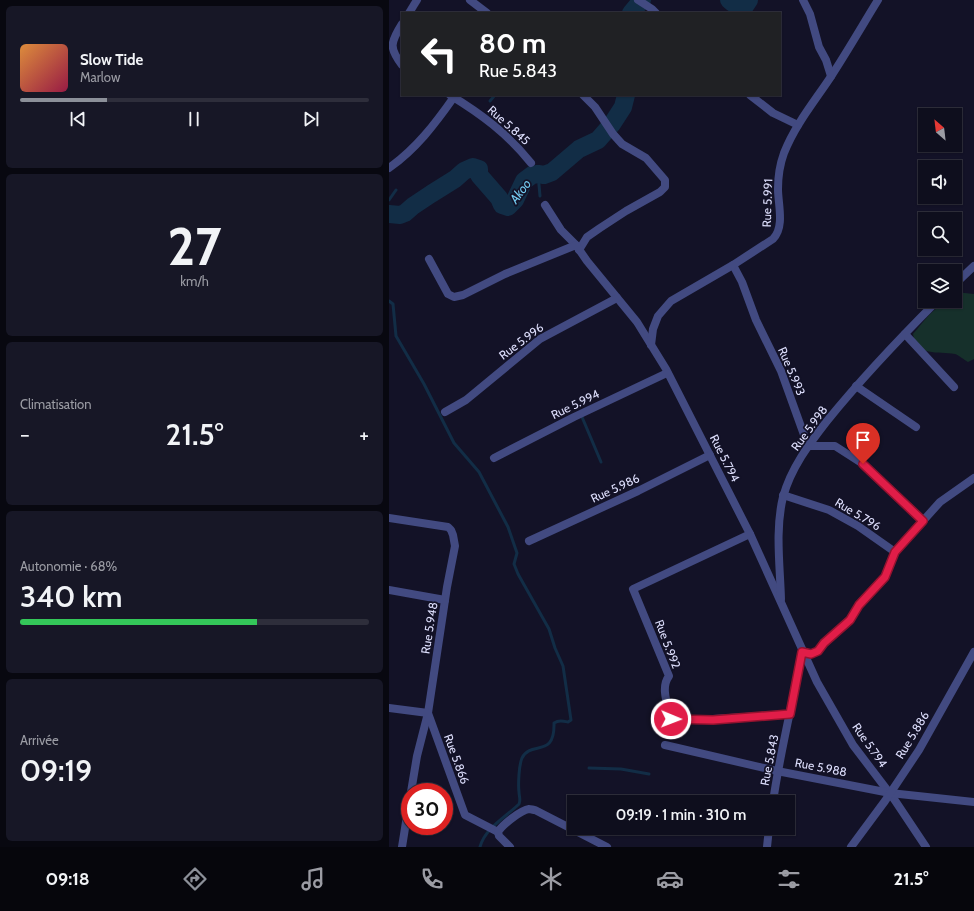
<!DOCTYPE html>
<html lang="fr">
<meta charset="utf-8">
<style>
:root{--surface:#0e0e1d;--page:#171726;--text:#f1f3f6;--muted:#9b9ca4;--line:#2e2e3b;--accent:#8c9099}
body{margin:0;font-family:Cabin,sans-serif;background:var(--page);color:var(--text);height:100vh;display:flex;flex-direction:column;font-size:15px;white-space:nowrap}
*{box-sizing:border-box;margin:0}
p{font-size:13px;color:var(--muted)}
.icon{flex:none;width:22px;height:22px;fill:none;stroke:currentColor;stroke-width:2;stroke-linecap:round;stroke-linejoin:round}
.map{position:relative;flex:1;overflow:hidden}
.details{display:flex;flex-direction:column;gap:6px;padding:6px;background:#080810;width:389px}
.details>*{flex:none}
.top-card{position:absolute;left:12px;top:12px;width:380px;height:84px;border-radius:0px;box-shadow:0 1px 3px #0004,0 0 0 1px var(--line);background:#202124;color:#fff;overflow:hidden}
.needle{width:26px;rotate:332deg}
.fabs{position:absolute;left:529px;top:108px;display:grid;gap:8px}
.fabs a{display:grid;place-items:center;width:44px;height:44px;border-radius:0px;background:var(--surface);box-shadow:0 1px 3px #0004,0 0 0 1px var(--line);font-size:20px}
.speed{position:absolute;left:12px;top:783px;display:flex;gap:8px;font-size:20px;font-weight:700;text-align:center}
.speed>*{display:grid;place-content:center;width:52px;height:52px;border-radius:50%;background:var(--surface);box-shadow:0 1px 3px #0004,0 0 0 1px var(--line);line-height:1}
.speed .limit{border:6px solid #d22;background:#fff;color:#111}
.pin{position:absolute;display:grid;place-items:center;width:34px;height:34px;color:#fff;margin:-41px -17px;border-radius:50% 50% 50% 0;rotate:-45deg;box-shadow:0 0 4px #0007}
.pin .icon{rotate:45deg}
.me{position:absolute;width:44px;margin:-22px;rotate:91deg;stroke-linejoin:round;filter:drop-shadow(0 0 3px #0008)}
.turn{display:flex;align-items:center;gap:14px;height:84px;padding:0 12px;font-size:18px}
.turn .icon{width:52px;height:52px;stroke-width:2.5}
.turn b{display:block;font-size:28px;line-height:34px}
.big{font-size:30px;font-weight:600;line-height:1.1}
.details .widget{flex:1;display:flex;flex-direction:column;justify-content:center;gap:6px;min-width:0;padding:0 14px;border-radius:6px;background:var(--page)}
.details .dial{align-items:center;gap:0}
.dial b{font-size:52px;line-height:1}
.song{display:flex;align-items:center;gap:12px}
.cover{width:48px;height:48px;border-radius:6px;background:linear-gradient(135deg,hsl(30 70% 55%),hsl(340 70% 35%))}
.played{height:4px;border-radius:2px;background:linear-gradient(90deg,var(--accent) 25%,var(--line) 25%)}
.keys{display:flex;justify-content:space-around;direction:ltr}
.heat{display:flex;justify-content:space-between;align-items:center;font-size:22px;direction:ltr}
.charge{height:6px;border-radius:3px;background:linear-gradient(90deg,#34c759 68%,var(--line) 0)}
.trip{position:absolute;left:178px;top:795px;width:228px;height:40px;border-radius:0px;background:var(--surface);box-shadow:0 1px 3px #0004,0 0 0 1px var(--line);font-weight:600;line-height:40px;text-align:center}
.tab-bar{display:flex;height:64px;justify-content:space-around;align-items:center;background:#06060c;color:var(--muted)}
.tab-bar .icon{width:28px;height:28px}
.tab-bar .active{color:var(--accent)}
.tab-bar b{font-size:18px;color:var(--text)}
main{display:flex;flex:1;min-height:0}
.map>svg:first-child{display:block}
.grass{fill:#16302b}
.lines{fill:none;stroke-linecap:round;stroke-linejoin:round}
.stream{stroke:#122d46;stroke-width:3}
.river{stroke:#122d46;stroke-width:18}
.street{stroke:#424a81;stroke-width:8}
.route-casing{stroke:#92132f;stroke-width:10}
.route{stroke:#e11d48;stroke-width:7}
.labels{text-anchor:middle;dominant-baseline:central;stroke-width:3.5;stroke-linejoin:round;paint-order:stroke}
.street-label{font-size:12px;fill:#dcddfb;stroke:#131227}
.water-label{font-size:13px;font-style:italic;fill:#74cbf1;stroke:#131227}
</style>
<main>
<section class="details">
<div class="widget">
<div class="song"><i class="cover"></i><div><b>Slow Tide</b><p>Marlow</p></div></div>
<div class="played"></div>
<div class="keys"><svg class="icon" aria-label="previous" viewBox="0 0 24 24"><path d="M18 5L8 12l10 7zM5 5v14"/></svg><svg class="icon" aria-label="pause" viewBox="0 0 24 24"><path d="M8 5v14M16 5v14"/></svg><svg class="icon" aria-label="next" viewBox="0 0 24 24"><path d="M6 5l10 7-10 7zM19 5v14"/></svg></div>
</div>
<div class="widget dial"><b>27</b><p>km/h</p></div>
<div class="widget"><p>Climatisation</p>
<div class="heat"><a>−</a><b class="big">21.5°</b><a>+</a></div>
</div>
<div class="widget"><p>Autonomie · 68%</p><b class="big">340 km</b><div class="charge"></div></div>
<div class="widget"><p>Arrivée</p><b class="big">09:19</b></div>
</section>
<div class="map">
<svg width="585" height="847" viewBox="0 0 585 847">
<rect width="100%" height="100%" fill="#131227"/>
<path class="grass" d="M566,292L585,294V359L579,362C575,360 570,355 566,354C549,351 527,357 524,334C535,322 548,301 566,301Z"/>
<g class="lines">
<g class="stream">
<path d="M101,101L106,95"/>
<path d="M149,174L151,196"/>
<path d="M0,200L7,190"/>
<path d="M0,211L1,214"/>
<path d="M0,301L4,304L7,336L35,384L65,443L90,472L119,527L128,553L125,564L129,574L160,629L166,648L174,666L182,720L179,722C174,721 170,720 165,723C166,759 142,740 133,758C130,765 129,784 130,792C130,796 132,800 130,804C117,817 96,828 91,847"/>
<path d="M193,417L212,462"/>
<path d="M200,768L232,769L260,774"/>
</g>
<g class="river">
<path d="M340,0C345,5 349,7 356,6L360,0"/>
<path d="M242,13L253,0"/>
<path d="M0,214L11,215L16,213L24,206L42,194L66,179L75,171L84,167L90,169V175L110,198L113,205L119,207L126,200L135,181L143,175L149,174L155,175L163,172L190,149L209,140L223,124L234,107L237,95"/>
</g>
<g class="street">
<path d="M81,0L98,13"/>
<path d="M249,0L263,9L267,13"/>
<path d="M414,0L421,14L430,47L437,60L442,76"/>
<path d="M20,13L28,0"/>
<path d="M13,24C1,43 0,48 13,65"/>
<path d="M61,95C92,114 118,133 142,163"/>
<path d="M361,95L384,113L409,125"/>
<path d="M0,168C27,149 46,124 65,97"/>
<path d="M156,205L172,230L187,245"/>
<path d="M190,250L198,237L211,228L237,211L271,192L276,187V180L257,158L233,144L224,134L206,107L194,95"/>
<path d="M40,259L59,294L65,297L74,295L116,274L187,245L198,261L248,322L277,369L361,534L428,682L464,745L505,799L537,847"/>
<path d="M344,265L353,282L367,320L392,371L419,446H446L474,464L534,521"/>
<path d="M566,284L585,266"/>
<path d="M516,334L565,387"/>
<path d="M262,345L264,329L269,316L282,301L344,265L384,239C396,227 389,204 389,189C389,177 391,164 395,153C406,125 425,102 441,78C458,52 473,26 489,0"/>
<path d="M467,386L527,427"/>
<path d="M56,412L77,400L151,339L228,298"/>
<path d="M105,458L185,417L278,373"/>
<path d="M394,495L440,510L469,526L506,552"/>
<path d="M0,518L59,527L62,530L64,535L66,546L58,587L39,713L28,756L22,792"/>
<path d="M361,534L244,589L280,676C271,688 279,705 282,719H324L401,714"/>
<path d="M140,541L249,491L321,455"/>
<path d="M0,590L56,600"/>
<path d="M392,599C391,565 386,530 394,497C402,468 420,444 438,421C472,379 510,339 548,301"/>
<path d="M0,708L39,713L76,815L109,832"/>
<path d="M276,745L388,771L501,793L585,802"/>
<path d="M384,802C391,752 404,702 413,652L422,654L429,651L435,643L461,620L470,605L496,577L506,552L551,502L585,478"/>
<path d="M13,847L21,797"/>
<path d="M121,847L110,836L109,832C113,825 132,810 140,809C142,809 144,810 146,810L218,847"/>
<path d="M378,847L380,828"/>
<path d="M462,847L496,801L530,750L585,652"/>
</g>
</g>
<g class="lines">
<defs>
<path id="route" d="M282,719L324,720L401,714L413,652L422,654L429,651L435,643L461,620L470,605L496,577L506,552L534,521L474,464"/>
</defs>
<use href="#route" class="route-casing"/>
<use href="#route" class="route"/>
</g>
<g class="labels">
<g class="street-label">
<text transform="translate(120 125) rotate(42)">Rue 5.845</text>
<text transform="translate(378 203) rotate(-88)">Rue 5.991</text>
<text transform="translate(132 341) rotate(-37)">Rue 5.996</text>
<text transform="translate(403 371) rotate(67)">Rue 5.993</text>
<text transform="translate(186 404) rotate(-26)">Rue 5.994</text>
<text transform="translate(420 428) rotate(-54)">Rue 5.998</text>
<text transform="translate(336 458) rotate(63)">Rue 5.794</text>
<text transform="translate(226 488) rotate(-25)">Rue 5.986</text>
<text transform="translate(469 514) rotate(31)">Rue 5.796</text>
<text transform="translate(40 628) rotate(-81)">Rue 5.948</text>
<text transform="translate(279 644) rotate(69)">Rue 5.992</text>
<text transform="translate(523 735) rotate(-59)">Rue 5.886</text>
<text transform="translate(481 745) rotate(55)">Rue 5.794</text>
<text transform="translate(68 759) rotate(70)">Rue 5.866</text>
<text transform="translate(380 760) rotate(-79)">Rue 5.843</text>
<text transform="translate(432 767) rotate(11)">Rue 5.988</text>
</g>
<g class="water-label">
<text transform="translate(131 191) rotate(-53)">Akoo</text>
</g>
</g>
</svg>
<div class="fabs">
<a><svg class="needle" viewBox="-14 -14 28 28"><path d="M0-13l5 13h-10z" fill="#e53935"/><path d="M0 13l5-13h-10z" fill="#9b9ca4"/></svg></a>
<a><svg class="icon" aria-label="sound" viewBox="0 0 24 24"><path d="M4 9h4l5-4v14l-5-4H4zM17 9q2 3 0 6"/></svg></a>
<a><svg class="icon" aria-label="search" viewBox="0 0 24 24"><circle cx="10" cy="10" r="6"/><path d="M15 15l6 6"/></svg></a>
<a><svg class="icon" aria-label="layers" viewBox="0 0 24 24"><path d="M12 4l9 5-9 5-9-5zM3 14l9 5 9-5"/></svg></a>
</div>
<div class="speed"><div class="limit">30</div></div>
<div class="pin" style="left:474px;top:464px;background:#d93025"><svg class="icon" aria-label="arrive" viewBox="0 0 24 24"><path d="M6 21V4h12l-3 4 3 4H6"/></svg></div>
<svg class="me" style="left:282px;top:719px" viewBox="-20 -20 40 40"><circle r="17" fill="#e11d48" stroke="#fff" stroke-width="3"/><path d="M0-11L8 9 0 5-8 9z" fill="#fff"/></svg>
<div class="trip">09:19 · 1 min · 310 m</div>
<div class="top-card">
<div class="turn"><svg class="icon" aria-label="left" viewBox="0 0 24 24"><path d="M17 20v-9H6M10 6l-5 5 5 5"/></svg><div><b>80 m</b>Rue 5.843</div></div>
</div>
</div>
</main>
<nav class="tab-bar">
<b>09:18</b>
<svg class="icon active" aria-label="directions" viewBox="0 0 24 24"><path d="M12 3l9 9-9 9-9-9zM9 14v-3h6M13 9l2 2-2 2"/></svg>
<svg class="icon" aria-label="music" viewBox="0 0 24 24"><path d="M9 18V5l10-2v13"/><circle cx="6" cy="18" r="3"/><circle cx="16" cy="16" r="3"/></svg>
<svg class="icon" aria-label="phone" viewBox="0 0 24 24"><path d="M5 4h4l2 5-3 2q2 4 5 5l2-3 5 2v4C11 20 4 13 5 4z"/></svg>
<svg class="icon" aria-label="climate" viewBox="0 0 24 24"><path d="M12 3v18M4 7l16 10M4 17L20 7"/></svg>
<svg class="icon" aria-label="car" viewBox="0 0 24 24"><path d="M5 17H2v-5l4-1 3-4h7l3 4 3 1v5h-3M9 17h6M6 11h13"/><circle cx="7" cy="17" r="2"/><circle cx="17" cy="17" r="2"/></svg>
<svg class="icon" aria-label="filters" viewBox="0 0 24 24"><path d="M4 7h16M4 17h16"/><circle cx="9" cy="7" r="2"/><circle cx="15" cy="17" r="2"/></svg>
<b>21.5°</b>
</nav>
